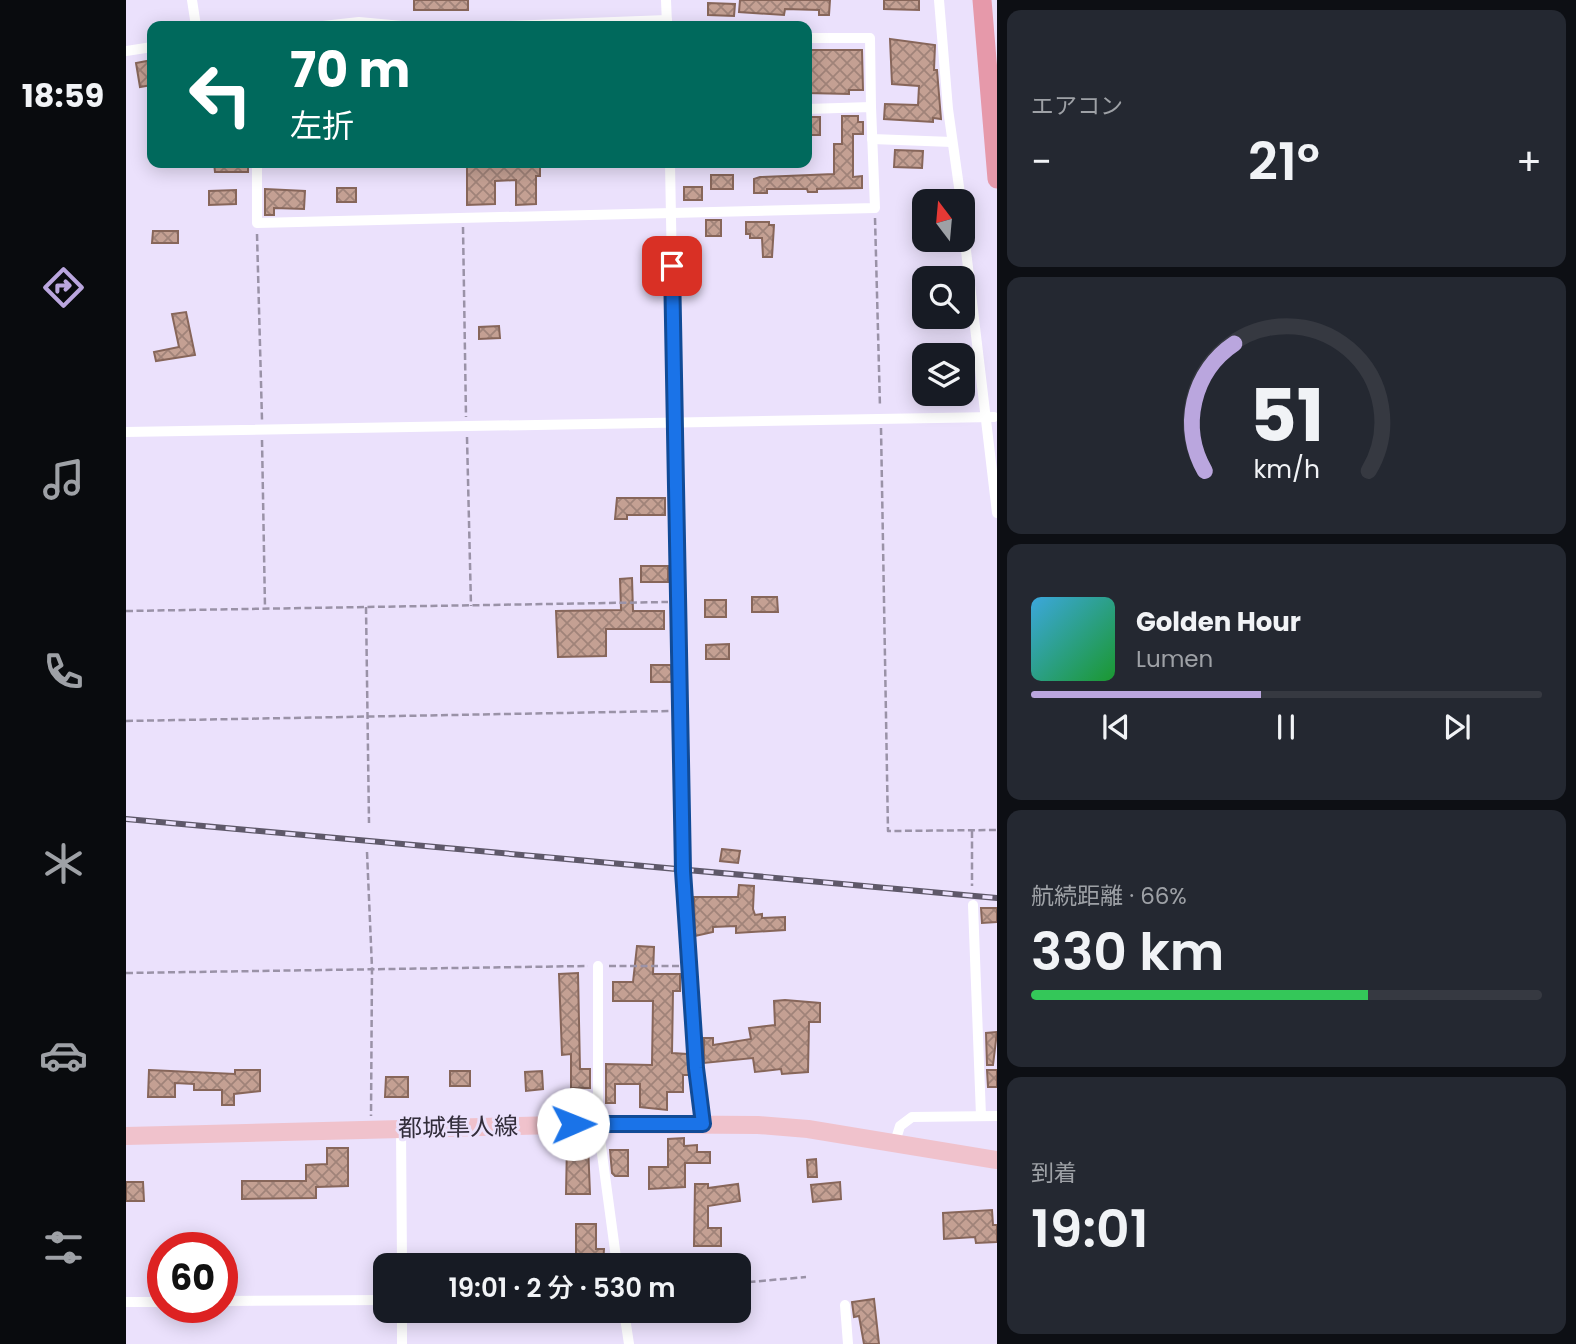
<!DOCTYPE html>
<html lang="ja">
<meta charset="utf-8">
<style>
:root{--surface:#171b24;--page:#242831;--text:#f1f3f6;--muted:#9ea1a6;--line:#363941;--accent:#baa6de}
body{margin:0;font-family:Poppins,"Noto Sans JP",sans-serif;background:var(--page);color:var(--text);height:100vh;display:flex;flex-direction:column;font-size:26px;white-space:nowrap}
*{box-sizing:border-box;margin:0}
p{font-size:23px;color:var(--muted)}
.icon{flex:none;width:38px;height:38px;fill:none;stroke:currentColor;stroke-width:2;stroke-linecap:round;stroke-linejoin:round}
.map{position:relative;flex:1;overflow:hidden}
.side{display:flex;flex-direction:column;gap:10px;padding:10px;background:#0d0f14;width:579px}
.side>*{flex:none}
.hud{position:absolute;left:21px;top:21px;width:665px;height:147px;border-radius:14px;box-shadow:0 4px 18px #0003;background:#00695c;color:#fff;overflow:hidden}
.needle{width:46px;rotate:344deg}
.controls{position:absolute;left:786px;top:189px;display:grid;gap:14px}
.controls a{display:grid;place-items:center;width:63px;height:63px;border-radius:14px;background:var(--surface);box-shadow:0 4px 18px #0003;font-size:35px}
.speed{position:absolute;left:21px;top:1232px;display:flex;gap:14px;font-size:35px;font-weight:700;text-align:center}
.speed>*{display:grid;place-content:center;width:91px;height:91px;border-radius:50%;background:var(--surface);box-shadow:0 4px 18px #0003;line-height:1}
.speed .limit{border:10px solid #d22;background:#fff;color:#111}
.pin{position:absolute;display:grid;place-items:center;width:60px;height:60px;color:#fff;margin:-30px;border-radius:14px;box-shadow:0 4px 10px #0006}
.me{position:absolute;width:77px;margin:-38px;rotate:89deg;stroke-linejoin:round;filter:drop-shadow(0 0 5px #0008)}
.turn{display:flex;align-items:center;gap:24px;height:147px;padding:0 28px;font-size:32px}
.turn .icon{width:91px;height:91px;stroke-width:2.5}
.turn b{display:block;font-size:49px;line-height:60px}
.big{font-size:52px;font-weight:600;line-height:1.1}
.side .widget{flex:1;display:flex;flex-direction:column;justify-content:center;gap:10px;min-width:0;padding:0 24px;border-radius:14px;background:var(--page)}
.side .dial{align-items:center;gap:0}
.dial svg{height:182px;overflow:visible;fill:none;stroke:var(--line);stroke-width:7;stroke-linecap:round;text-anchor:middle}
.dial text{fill:var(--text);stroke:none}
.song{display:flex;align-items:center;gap:21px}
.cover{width:84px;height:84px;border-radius:10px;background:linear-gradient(135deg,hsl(200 70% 55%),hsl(130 70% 35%))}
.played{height:7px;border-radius:4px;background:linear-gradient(90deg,var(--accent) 45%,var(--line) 45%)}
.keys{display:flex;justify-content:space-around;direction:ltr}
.heat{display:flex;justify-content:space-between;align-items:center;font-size:38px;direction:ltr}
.charge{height:10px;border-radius:5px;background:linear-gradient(90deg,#34c759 66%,var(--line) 0)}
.trip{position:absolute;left:247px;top:1253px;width:378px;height:70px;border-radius:14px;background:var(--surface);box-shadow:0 4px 18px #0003;font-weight:600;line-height:70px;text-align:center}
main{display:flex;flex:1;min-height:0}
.tab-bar{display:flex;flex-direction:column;width:126px;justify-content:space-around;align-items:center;background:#090b0e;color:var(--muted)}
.tab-bar .icon{width:49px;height:49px}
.tab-bar .on{color:var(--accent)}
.tab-bar b{font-size:32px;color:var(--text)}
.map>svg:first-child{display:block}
.building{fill:url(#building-cross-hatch);stroke:#87665a;stroke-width:2}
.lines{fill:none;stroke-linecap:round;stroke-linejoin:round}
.path{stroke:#9a92a7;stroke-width:2.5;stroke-dasharray:7 3.5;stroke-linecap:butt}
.minor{stroke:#fff;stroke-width:10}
.primary{stroke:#f0c2cc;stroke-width:18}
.motorway{stroke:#e699aa;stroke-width:19}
.rail-casing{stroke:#5e5869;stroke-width:6}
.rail{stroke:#ebe1fc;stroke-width:3.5;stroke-dasharray:10;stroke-linecap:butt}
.route-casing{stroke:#114b97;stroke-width:18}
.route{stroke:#1a73e8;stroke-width:12}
.labels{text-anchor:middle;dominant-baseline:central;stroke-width:6;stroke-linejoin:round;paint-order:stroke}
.street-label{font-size:24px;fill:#322d3a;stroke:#ebe1fc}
</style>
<main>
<nav class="tab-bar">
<b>18:59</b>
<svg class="icon on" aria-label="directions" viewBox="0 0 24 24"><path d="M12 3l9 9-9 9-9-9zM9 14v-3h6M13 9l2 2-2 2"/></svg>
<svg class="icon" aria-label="music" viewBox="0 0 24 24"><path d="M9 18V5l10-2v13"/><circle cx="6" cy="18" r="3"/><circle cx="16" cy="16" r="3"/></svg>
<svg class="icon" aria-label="phone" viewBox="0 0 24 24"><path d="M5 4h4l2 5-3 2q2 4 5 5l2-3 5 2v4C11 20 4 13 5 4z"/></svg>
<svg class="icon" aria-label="climate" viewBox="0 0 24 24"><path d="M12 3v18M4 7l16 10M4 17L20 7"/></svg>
<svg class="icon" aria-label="car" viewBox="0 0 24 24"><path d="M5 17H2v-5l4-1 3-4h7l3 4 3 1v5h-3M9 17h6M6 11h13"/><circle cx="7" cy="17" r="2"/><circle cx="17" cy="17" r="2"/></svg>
<svg class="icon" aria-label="filters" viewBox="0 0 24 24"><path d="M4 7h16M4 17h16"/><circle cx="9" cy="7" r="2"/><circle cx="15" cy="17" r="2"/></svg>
</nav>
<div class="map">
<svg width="871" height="1344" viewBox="0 0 871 1344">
<defs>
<pattern id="building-cross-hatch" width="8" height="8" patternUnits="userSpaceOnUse" patternTransform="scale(1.75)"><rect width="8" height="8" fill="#c4a093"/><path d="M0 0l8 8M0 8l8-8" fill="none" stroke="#a08379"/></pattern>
</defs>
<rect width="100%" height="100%" fill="#ebe1fc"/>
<g class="building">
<rect x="288" y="0" width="54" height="10"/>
<path d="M614,0H704L703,15H693V10L659,9L658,15L613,12Z"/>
<path d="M758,0H793V10L758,9Z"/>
<path d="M582,3L609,4L608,16L582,15Z"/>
<path d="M764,39L809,45L808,70H811L815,119L807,118V122L758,119L759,104L792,105L793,86L766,84Z"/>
<path d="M681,50H736L737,90H723V94L681,93Z"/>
<path d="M26,60V85L14,87L10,63Z"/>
<path d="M716,116H732V122H737V134H727V177L736,176V188L691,189V192H682L681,189H641V193H628V179L634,177L708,174V144H716Z"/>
<rect x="681" y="117" width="13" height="18"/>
<path d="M769,150L797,151L796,168L768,167Z"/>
<path d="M88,163H122V172H89Z"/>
<path d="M341,163H356V167L414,163V176H410V204L390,205V180L369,181V204L341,205Z"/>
<rect x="585" y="175" width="22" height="14"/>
<rect x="558" y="187" width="18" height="13"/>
<rect x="211" y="188" width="19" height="14"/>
<path d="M139,189L179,191L178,209L148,208V215H139Z"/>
<path d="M110,190V204L83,205V191Z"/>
<rect x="580" y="220" width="15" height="16"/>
<path d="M620,222H643V225H648L646,257H637L636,238H624V234H620Z"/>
<path d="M27,231H52V243H26Z"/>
<path d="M60,312L69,355L30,361L28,352L53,347L46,314Z"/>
<path d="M373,326L374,338L353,339V327Z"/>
<path d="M491,498H539V515H501V519H489Z"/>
<rect x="515" y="566" width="27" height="16"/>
<path d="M506,578L507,611H538V629H480V656L432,657L430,611L495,610L494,579Z"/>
<path d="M626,597H651L652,612H626Z"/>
<rect x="579" y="600" width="21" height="17"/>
<path d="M603,644V659H580V645Z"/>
<path d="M525,665H545L546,682H525Z"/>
<path d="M596,849L614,851L612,863L594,861Z"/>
<path d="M613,885L628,886L627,909L629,915L636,914V918L659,917V930L610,933V926L587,927V932L569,936L568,897H612Z"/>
<path d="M855,908H871V922L856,923Z"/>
<path d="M511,946L528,947L527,974H554V991H547L546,1053L561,1054L563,1075H557V1092H541V1110L514,1107V1084H489V1103H480V1064L526,1065L527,1001H487V982H507Z"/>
<path d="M452,973L454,1069H464V1088H445V1054L436,1055L433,974Z"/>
<path d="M659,1000L694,1003V1022H683L682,1072L656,1074L655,1069L629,1072L627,1058L578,1063V1038H587V1045L625,1039L623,1028L649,1025L648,1001Z"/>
<path d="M871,1032L867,1065H861L860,1033Z"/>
<path d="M23,1070L109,1074V1070H134V1091L108,1094V1105H96V1090H68V1084L49,1083V1097H22Z"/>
<path d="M861,1070H871V1087H862Z"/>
<rect x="324" y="1071" width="20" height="15"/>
<path d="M416,1071L417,1089L400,1091L399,1072Z"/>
<path d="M260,1077H282V1097H259Z"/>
<path d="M558,1138V1146L571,1145V1152H584V1163H559V1187L523,1189V1167H542V1139Z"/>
<path d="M441,1144H462L464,1194H440Z"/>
<path d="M201,1148H222V1186L190,1187V1198L116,1199V1181H180V1165L201,1164Z"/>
<path d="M484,1150H502V1176H489L486,1173Z"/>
<path d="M690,1159L691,1177H682L681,1160Z"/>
<path d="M0,1182H17L18,1201H0Z"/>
<path d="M714,1182L715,1199L687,1202L685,1185Z"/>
<path d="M569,1184H582V1188L612,1184L614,1201L582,1206V1228H595V1246H568Z"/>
<path d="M866,1210L867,1225H871V1242L850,1243L849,1237L818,1239L817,1213Z"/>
<path d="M450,1224H470V1249H478L477,1265H430V1255H450Z"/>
<path d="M748,1299L753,1344H738L733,1316L728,1317L726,1302Z"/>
</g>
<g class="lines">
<g class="path">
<path d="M749,218L754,407"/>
<path d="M337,227L340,417"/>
<path d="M131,234L136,420"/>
<path d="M755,428L762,831L871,830"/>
<path d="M341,437L345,606"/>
<path d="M136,440L139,608"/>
<path d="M240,607L243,823"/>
<path d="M0,611L542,602"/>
<path d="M0,721L543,711"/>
<path d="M846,831V886"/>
<path d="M241,852L246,968L245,1116"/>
<path d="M483,966H553"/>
<path d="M0,973L462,966"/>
<path d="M612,1283L680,1277"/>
</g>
<g class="minor">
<path d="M66,0L70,26"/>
<path d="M540,0L541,25"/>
<path d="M813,0L822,109L835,201"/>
<path d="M197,26L233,22L276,26"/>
<path d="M379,26L541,20"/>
<path d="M681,38H744L745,107"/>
<path d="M0,51L26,47"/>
<path d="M746,139L826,142"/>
<path d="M131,163V223L749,208L745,107L681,109"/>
<path d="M544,163L557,871L570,1068L577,1123"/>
<path d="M836,217L871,513"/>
<path d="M0,432L868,417"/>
<path d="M847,905L855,1116"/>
<path d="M472,966V1124L491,1265"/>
<path d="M275,1129L276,1265"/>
<path d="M769,1142L774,1126L786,1117L871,1116"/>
<path d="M96,1301L259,1300"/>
<path d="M0,1302H37"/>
<path d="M719,1305L722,1344"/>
<path d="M276,1311V1344"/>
<path d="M498,1311L503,1344"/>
</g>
<path class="primary" d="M0,1136L472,1124L632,1125L682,1129L871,1160"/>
<path class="motorway" d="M856,0L871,179"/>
<defs>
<path id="rail" d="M0,819L871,898"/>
</defs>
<use href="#rail" class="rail-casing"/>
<use href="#rail" class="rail"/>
</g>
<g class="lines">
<defs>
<path id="route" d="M447,1124H577L570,1068L557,871L546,266"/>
</defs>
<use href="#route" class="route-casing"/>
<use href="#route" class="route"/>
</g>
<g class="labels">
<g class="street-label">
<text transform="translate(332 1127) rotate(-1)">都城隼人線</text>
</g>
</g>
</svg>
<div class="controls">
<a><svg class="needle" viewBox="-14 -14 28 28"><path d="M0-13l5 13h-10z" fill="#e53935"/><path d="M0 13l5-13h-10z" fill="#9ea1a6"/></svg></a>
<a><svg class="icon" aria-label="search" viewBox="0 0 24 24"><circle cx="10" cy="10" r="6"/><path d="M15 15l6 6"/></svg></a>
<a><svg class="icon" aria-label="layers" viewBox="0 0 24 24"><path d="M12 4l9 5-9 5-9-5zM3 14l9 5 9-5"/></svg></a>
</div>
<div class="speed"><div class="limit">60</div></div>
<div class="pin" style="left:546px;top:266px;background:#d93025"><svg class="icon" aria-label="arrive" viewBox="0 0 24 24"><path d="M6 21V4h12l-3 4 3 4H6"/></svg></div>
<svg class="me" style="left:447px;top:1124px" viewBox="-20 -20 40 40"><circle r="19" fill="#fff"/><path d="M0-13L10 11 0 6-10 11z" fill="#1a73e8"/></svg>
<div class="trip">19:01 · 2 分 · 530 m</div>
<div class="hud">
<div class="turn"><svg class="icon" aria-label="left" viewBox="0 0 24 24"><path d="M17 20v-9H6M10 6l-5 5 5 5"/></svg><div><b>70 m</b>左折</div></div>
</div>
</div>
<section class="side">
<div class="widget"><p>エアコン</p>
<div class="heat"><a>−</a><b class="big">21°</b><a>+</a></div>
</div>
<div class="widget dial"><svg viewBox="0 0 100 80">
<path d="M14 69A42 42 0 1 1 86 69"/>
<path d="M14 69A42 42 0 0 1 27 13" stroke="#baa6de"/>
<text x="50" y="56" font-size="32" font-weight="700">51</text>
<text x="50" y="72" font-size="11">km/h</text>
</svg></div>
<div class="widget">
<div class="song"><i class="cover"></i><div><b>Golden Hour</b><p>Lumen</p></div></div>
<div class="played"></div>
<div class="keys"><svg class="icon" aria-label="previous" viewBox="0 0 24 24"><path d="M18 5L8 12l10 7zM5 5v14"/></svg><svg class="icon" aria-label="pause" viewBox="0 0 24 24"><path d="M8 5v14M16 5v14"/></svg><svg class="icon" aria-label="next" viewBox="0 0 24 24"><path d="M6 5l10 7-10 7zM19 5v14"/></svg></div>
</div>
<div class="widget"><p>航続距離 · 66%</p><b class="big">330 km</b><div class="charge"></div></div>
<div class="widget"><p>到着</p><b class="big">19:01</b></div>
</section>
</main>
